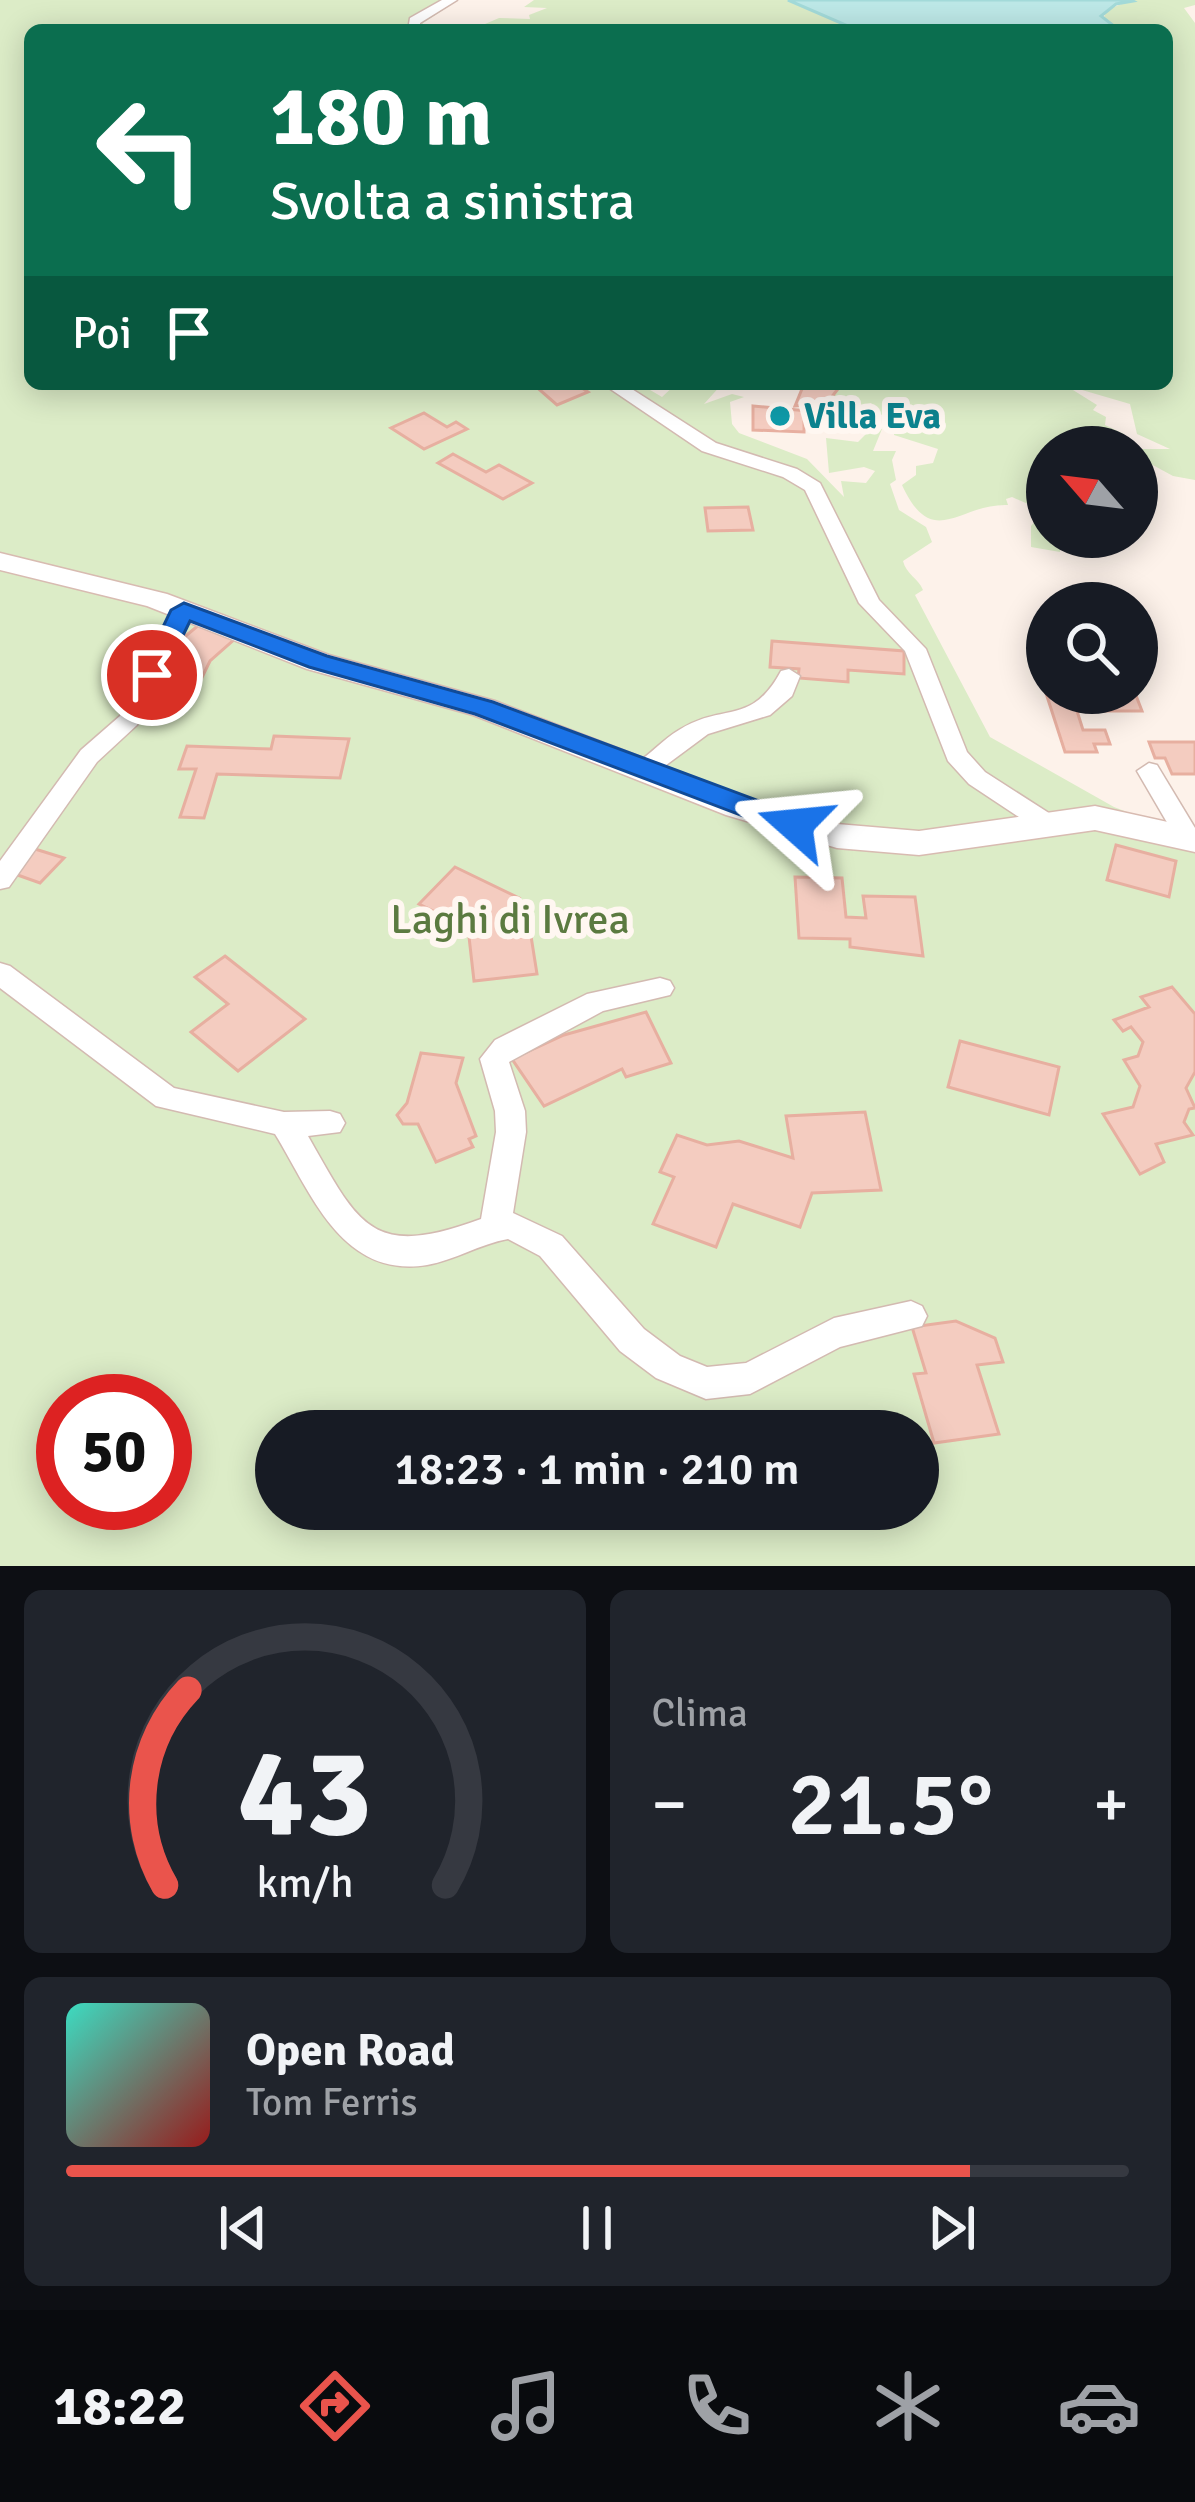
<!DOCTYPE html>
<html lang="it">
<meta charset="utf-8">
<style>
:root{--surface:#171b24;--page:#20242c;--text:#f1f3f6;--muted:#9ea1a6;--line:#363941;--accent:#ea544c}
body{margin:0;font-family:Signika,sans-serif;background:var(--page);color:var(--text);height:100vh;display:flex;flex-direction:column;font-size:45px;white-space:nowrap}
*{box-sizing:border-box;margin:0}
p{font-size:39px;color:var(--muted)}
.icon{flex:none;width:66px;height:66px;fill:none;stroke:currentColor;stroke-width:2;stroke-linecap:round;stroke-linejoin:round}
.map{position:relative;height:1566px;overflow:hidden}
.details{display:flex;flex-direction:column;gap:24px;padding:24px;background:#0d0f14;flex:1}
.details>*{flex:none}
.guide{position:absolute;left:24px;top:24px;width:1149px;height:366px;border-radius:18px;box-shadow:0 6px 30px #0003;background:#0b6e4f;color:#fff;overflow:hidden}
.needle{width:78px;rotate:298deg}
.controls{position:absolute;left:1026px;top:426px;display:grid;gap:24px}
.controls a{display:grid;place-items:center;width:132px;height:132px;border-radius:50%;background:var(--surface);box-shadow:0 6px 30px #0003;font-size:60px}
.speed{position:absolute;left:36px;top:1374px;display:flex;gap:24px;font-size:60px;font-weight:700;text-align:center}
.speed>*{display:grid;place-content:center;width:156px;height:156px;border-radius:50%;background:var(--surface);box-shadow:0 6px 30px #0003;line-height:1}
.speed .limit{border:18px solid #d22;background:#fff;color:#111}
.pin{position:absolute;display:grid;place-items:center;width:102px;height:102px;color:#fff;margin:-51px;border:6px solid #fff;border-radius:50%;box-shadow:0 3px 12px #0007}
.me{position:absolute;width:132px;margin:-66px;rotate:288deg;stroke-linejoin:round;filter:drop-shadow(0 0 9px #0008)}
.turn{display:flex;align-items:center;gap:42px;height:252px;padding:0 48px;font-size:54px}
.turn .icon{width:156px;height:156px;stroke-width:2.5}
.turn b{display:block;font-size:84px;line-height:102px}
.then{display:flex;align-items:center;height:114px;padding:0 48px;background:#0003;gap:24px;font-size:45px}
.big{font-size:90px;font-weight:600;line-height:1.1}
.details .widget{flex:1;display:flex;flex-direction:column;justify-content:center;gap:18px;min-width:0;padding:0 42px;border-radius:18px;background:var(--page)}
.details .dial{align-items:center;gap:0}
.dial svg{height:312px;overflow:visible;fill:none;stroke:var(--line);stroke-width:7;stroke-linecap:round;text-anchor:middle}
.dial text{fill:var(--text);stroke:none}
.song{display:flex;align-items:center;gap:36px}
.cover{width:144px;height:144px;border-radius:18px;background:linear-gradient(135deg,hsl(170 70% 55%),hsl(0 70% 35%))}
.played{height:12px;border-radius:6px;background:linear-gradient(90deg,var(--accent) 85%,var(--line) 85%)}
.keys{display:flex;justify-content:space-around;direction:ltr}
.heat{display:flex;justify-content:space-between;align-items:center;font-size:66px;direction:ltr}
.details .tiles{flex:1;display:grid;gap:24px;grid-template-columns:1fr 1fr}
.widget:last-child{grid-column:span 2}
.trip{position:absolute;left:255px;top:1410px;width:684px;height:120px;border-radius:60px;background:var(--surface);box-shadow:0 6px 30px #0003;font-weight:600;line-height:120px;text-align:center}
.menu{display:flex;height:192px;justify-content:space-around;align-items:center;background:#090b0e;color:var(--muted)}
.menu .icon{width:84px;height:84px}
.menu .on{color:var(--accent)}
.menu b{font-size:54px;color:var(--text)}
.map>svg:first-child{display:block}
.green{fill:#dcecc7;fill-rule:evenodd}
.water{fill:#bde8e7;stroke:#a3dad9;stroke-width:3}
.building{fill:#f4ccc0;stroke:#e7afa0;stroke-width:3}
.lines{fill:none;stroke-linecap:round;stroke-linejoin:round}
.minor-casing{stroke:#d3bab1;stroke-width:3}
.secondary-casing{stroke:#d8bbb1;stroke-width:3}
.minor{fill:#fff;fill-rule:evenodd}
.secondary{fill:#fff;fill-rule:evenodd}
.route{fill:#1a73e8;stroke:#114b97;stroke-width:3}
.culture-dot{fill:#0f9aa8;stroke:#fff7f1;stroke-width:4.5}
.labels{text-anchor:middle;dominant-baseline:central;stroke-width:12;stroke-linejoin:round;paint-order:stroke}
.far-culture-label{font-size:36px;font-weight:bold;fill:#0d838f;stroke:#fff7f1;text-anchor:start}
.park-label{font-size:42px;fill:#5b7a40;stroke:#fff7f1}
</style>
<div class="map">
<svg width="1195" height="1566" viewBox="0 0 1195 1566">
<rect width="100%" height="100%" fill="#fdf2ea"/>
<g class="green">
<path d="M0,0H458L423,23V30H30V384H640L662,397L676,384H722L704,404L732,394L744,397L730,402L732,424L739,433L807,459L844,497L841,481L866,483L875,471L864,467L829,473L826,438L858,442L866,434L864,425L882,429L873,451H896L892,460L896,480L890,484L899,510L926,527L932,542L903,561C906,574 918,578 923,590L915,595L990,737L1114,807L1195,838V1566H0ZM63,1401H165V1503H63ZM276,1431H918V1509H276Z"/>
<path d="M534,0H788L857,30H545C513,22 472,30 433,30L478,27L499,18L530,19L529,15L547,8L524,7Z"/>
<path d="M1131,0H1195V5L1184,8L1195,23V480L1173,476L1149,463L1139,449H1170L1137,434L1130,404L1065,385L1097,405L1093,410L1106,417L1105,425L1124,434L1125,447H1047V537H1060V552L1031,547V526L1044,511L1012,497L1006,499L1008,505C959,503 933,552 902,485L916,475V466L933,463L938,449L894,435V423L901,418L878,414L871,403L856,408L828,399L845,384H1167V30H1119L1102,22L1107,10Z"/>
</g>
<path class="water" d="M788,0H1131L1133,1L1116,4L1101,16L1119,30H857Z"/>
<g class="building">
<path d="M533,384H576L588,392L557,405Z"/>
<path d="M804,384L833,387L841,385L827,403L795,406Z"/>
<path d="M753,406L808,411L809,422H804V432L753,430Z"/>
<path d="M424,413L447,427L456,422L467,429L424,449L391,428Z"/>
<path d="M453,454L486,472L499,465L532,483L503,499L438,463Z"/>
<path d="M748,507L753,530L708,531L705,508Z"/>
<path d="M200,624L237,637L210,661L192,698L153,694L182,639Z"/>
<path d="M772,641L904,651V674L848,670V682L798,678L799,669L770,667Z"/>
<path d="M1045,690L1135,693L1142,711H1077L1083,730H1105L1110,744H1094L1097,752H1065Z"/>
<path d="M274,736L349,739L340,778L217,774L204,818L180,817L196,769H179L187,746L271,749Z"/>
<path d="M1149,742H1195V774H1172L1165,758H1155Z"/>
<path d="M1116,845L1176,861L1169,897L1107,880Z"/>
<path d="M35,849L64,858L40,883L12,873Z"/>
<path d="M455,867L519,898L504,915L507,938L531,936L537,974L474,981L468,928L419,904Z"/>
<path d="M795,877L842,878L846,917L866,918L863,896L915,897L923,956L850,947V939L799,938Z"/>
<path d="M225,956L305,1019L238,1071L191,1032L228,1004L195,977Z"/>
<path d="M1172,987L1195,1014V1072L1186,1088L1195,1108L1189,1109L1184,1122L1193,1135L1156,1144L1164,1162L1140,1174L1103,1114L1133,1107L1140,1086L1124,1060L1138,1056L1143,1042L1131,1027L1123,1031L1114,1020L1149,1007L1141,997Z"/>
<path d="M646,1012L671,1063L626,1077L622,1069L544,1106L512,1059L564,1035Z"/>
<path d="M960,1041L1059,1067L1049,1115L948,1087Z"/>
<path d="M421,1053L463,1058L456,1083L476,1136L469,1139L473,1147L436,1162L418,1124H403L397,1115L407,1103Z"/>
<path d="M865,1112L881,1190L812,1193L800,1227L733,1204L716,1247L653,1224L674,1177L660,1172L677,1135L707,1145L739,1141L793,1158L786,1116Z"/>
<path d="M956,1321L995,1338L1003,1362L977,1365L999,1434L934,1443L914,1374L926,1373L912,1327Z"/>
</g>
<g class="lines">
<defs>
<g id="minor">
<path d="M442,0H457L420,23V30H408L410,18Z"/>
<path d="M603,384H624L716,443L797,469L820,483L879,600L926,649L967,752L985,772L1052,815L1055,821L1052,827H1034L969,784L948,761L905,651L859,603L805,490L783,477L702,451Z"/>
<path d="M184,604L195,610L137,725L97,762L9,887L0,889V861L81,750L120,716L173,610Z"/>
<path d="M789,669L800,676L792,696L770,715L708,734L650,777H634L630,771L634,765C650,755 662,740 679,730C723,702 751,727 781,671Z"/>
<path d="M1149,763L1157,765L1195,828V844L1179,843L1137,771Z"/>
<path d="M0,963L10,966L174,1088L284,1112L330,1111L340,1114L345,1123L340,1132L308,1136C360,1228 372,1259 481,1219L496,1132L495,1111L480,1059L495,1040L587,994L660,978L670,981L674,988L670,995L603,1011L509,1062L525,1111L526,1132L513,1213L562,1236L644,1329L680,1356L707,1367L746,1363L834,1318L911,1301L922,1306L927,1316L922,1326L840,1347L750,1394L706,1399L656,1378L620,1351L540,1256L508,1239C480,1244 455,1260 427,1265C341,1279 311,1192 275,1134L156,1106L0,988Z"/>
</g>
<path id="secondary" d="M0,553L167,594L329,655L495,701L750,799L837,824L919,831L1095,806L1195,828V852L1095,830L919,855L837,848L726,815L473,715L307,669L147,606L0,570Z"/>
</defs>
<use href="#minor" class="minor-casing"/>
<use href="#secondary" class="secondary-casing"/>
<use href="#minor" class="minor"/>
<use href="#secondary" class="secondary"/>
</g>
<path class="route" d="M184,603L327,656L493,702L805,818L809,825L805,832H785L475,714L309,667L190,621L161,681H143L140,675L171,610Z"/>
<circle class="culture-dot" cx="780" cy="416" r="12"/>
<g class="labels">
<g class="far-culture-label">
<text x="804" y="416">Villa Eva</text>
</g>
<g class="park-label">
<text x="510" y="919">Laghi di Ivrea</text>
</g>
</g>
</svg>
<div class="controls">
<a><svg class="needle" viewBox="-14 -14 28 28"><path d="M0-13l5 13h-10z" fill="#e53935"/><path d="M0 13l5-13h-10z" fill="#9ea1a6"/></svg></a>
<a><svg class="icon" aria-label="search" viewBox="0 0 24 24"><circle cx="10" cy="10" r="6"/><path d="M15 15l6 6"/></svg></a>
</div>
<div class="speed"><div class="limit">50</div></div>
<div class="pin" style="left:152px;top:675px;background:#d93025"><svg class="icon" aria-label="arrive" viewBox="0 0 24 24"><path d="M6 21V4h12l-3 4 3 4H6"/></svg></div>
<svg class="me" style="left:795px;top:825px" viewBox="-20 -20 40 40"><path d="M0-17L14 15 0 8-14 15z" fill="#1a73e8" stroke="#fff" stroke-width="4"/></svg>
<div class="trip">18:23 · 1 min · 210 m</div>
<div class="guide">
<div class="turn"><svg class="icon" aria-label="left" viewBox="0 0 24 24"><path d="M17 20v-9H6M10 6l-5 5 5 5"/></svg><div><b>180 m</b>Svolta a sinistra</div></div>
<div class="then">Poi<svg class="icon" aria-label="arrive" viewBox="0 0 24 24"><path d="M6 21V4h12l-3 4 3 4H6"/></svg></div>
</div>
</div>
<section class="details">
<div class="tiles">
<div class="widget dial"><svg viewBox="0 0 100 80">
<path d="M14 69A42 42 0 1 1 86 69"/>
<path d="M14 69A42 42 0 0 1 20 19" stroke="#ea544c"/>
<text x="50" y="56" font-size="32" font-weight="700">43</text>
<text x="50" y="72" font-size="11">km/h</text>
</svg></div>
<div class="widget"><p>Clima</p>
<div class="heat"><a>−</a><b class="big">21.5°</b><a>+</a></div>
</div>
<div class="widget">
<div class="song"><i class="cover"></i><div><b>Open Road</b><p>Tom Ferris</p></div></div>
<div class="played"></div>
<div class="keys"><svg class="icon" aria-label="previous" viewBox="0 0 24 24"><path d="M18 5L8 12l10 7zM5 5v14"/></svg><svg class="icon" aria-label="pause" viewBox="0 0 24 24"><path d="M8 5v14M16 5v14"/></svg><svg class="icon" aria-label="next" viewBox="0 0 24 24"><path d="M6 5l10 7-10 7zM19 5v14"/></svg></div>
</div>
</div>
</section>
<nav class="menu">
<b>18:22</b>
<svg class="icon on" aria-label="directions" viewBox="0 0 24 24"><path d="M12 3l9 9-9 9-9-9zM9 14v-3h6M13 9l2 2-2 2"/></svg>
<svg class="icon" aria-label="music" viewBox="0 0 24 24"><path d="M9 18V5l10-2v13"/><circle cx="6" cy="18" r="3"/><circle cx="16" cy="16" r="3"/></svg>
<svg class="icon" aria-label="phone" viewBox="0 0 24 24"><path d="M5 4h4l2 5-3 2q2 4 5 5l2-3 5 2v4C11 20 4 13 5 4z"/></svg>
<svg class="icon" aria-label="climate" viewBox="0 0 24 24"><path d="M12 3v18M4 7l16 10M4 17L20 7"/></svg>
<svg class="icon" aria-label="car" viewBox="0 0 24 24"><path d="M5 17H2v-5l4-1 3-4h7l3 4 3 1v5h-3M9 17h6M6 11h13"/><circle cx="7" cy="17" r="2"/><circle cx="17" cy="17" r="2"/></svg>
</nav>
